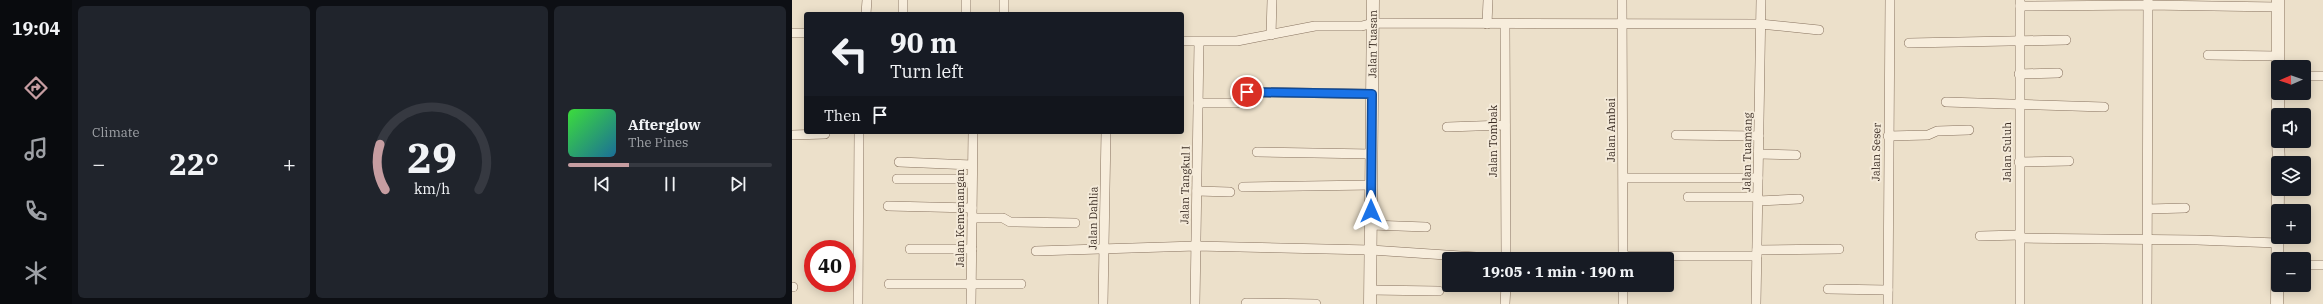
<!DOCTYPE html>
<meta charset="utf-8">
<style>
:root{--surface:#171b24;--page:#20242c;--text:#f1f3f6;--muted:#9ea1a6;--line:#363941;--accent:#c69da1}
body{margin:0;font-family:"IBM Plex Serif",serif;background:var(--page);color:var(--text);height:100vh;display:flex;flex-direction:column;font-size:15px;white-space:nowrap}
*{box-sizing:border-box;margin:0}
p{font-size:13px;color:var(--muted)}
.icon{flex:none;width:22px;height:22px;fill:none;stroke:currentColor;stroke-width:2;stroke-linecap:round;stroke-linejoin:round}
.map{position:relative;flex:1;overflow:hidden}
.details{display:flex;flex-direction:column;gap:6px;padding:6px;background:#0d0f14;width:720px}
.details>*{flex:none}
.top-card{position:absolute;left:12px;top:12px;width:380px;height:122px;border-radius:4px;box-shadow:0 2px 10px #0003;background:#171b24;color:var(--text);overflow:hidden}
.needle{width:26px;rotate:268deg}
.fabs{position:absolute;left:1479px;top:60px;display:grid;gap:8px}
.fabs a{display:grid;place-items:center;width:40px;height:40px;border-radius:4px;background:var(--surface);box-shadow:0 2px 10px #0003;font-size:20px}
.speed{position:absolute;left:12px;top:240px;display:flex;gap:8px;font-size:20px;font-weight:700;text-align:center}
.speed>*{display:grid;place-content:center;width:52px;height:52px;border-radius:50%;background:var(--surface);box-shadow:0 2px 10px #0003;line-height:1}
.speed .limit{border:6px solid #d22;background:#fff;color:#111}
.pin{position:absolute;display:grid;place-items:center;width:34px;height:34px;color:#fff;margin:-17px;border:2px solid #fff;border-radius:50%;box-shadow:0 1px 4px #0007}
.me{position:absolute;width:44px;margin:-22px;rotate:0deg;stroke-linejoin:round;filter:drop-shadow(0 0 3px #0008)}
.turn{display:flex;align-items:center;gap:14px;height:84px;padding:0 20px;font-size:18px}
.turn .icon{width:52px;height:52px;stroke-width:2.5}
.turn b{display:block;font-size:28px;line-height:34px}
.then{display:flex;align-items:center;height:38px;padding:0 20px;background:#0003;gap:8px;font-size:15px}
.big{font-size:30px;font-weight:700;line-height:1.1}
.details .tile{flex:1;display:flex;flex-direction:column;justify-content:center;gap:6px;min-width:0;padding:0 14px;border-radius:6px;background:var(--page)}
.details .dial{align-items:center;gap:0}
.dial svg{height:104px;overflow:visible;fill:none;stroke:var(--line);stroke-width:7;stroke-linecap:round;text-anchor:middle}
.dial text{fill:var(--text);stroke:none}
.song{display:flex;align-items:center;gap:12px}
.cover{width:48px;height:48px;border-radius:6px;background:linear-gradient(135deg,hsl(120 70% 55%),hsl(200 70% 35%))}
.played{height:4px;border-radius:2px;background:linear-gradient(90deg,var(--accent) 30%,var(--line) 30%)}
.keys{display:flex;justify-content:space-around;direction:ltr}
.heat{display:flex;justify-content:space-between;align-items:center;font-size:22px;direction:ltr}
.details .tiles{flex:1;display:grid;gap:6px;grid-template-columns:repeat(3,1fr)}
.trip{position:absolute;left:650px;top:252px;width:232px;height:40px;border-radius:4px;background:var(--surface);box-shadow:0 2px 10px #0003;font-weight:700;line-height:40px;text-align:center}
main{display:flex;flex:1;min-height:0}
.tab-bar{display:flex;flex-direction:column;width:72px;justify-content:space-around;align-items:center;background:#090b0e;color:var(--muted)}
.tab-bar .icon{width:28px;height:28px}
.tab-bar .on{color:var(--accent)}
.tab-bar b{font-size:18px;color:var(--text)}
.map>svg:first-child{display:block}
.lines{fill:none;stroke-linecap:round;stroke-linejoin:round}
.minor-casing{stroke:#87725f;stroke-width:10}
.tertiary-casing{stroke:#87725f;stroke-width:13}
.minor{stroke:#f7eddc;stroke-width:9}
.tertiary{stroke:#f7eddc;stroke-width:12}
.route-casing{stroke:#114b97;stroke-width:10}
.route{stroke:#1a73e8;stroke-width:7}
.labels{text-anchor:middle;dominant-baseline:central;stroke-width:4;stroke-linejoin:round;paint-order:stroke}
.street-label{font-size:11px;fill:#392b22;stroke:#f4ead9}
</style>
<main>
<nav class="tab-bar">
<b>19:04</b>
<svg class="icon on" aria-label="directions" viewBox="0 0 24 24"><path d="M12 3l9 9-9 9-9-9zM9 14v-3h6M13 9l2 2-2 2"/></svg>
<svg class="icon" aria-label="music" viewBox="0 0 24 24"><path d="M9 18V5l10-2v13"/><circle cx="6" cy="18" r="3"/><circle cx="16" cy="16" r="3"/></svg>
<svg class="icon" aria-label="phone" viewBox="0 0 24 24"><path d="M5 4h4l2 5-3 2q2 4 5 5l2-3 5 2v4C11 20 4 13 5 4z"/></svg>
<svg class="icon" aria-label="climate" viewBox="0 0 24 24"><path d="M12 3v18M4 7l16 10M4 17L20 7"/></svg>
</nav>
<section class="details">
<div class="tiles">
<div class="tile"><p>Climate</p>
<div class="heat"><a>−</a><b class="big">22°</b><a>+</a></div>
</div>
<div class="tile dial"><svg viewBox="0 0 100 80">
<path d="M14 69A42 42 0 1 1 86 69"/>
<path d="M14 69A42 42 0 0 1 10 34" stroke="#c69da1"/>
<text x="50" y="56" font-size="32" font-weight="700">29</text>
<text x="50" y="72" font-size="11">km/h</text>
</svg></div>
<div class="tile">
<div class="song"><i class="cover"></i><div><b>Afterglow</b><p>The Pines</p></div></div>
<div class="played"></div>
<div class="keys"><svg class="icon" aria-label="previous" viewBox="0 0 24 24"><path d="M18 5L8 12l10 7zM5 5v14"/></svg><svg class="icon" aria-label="pause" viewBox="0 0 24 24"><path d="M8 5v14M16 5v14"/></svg><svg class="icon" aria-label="next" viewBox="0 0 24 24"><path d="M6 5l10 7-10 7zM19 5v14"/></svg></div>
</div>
</div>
</section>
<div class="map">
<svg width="1531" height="304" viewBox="0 0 1531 304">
<rect width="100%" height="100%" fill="#ece0ca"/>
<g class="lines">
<defs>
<g id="minor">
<path d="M212,0V14"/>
<path d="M830,0L831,259"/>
<path d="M1228,6L1356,5L1486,7"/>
<path d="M74,14L75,0"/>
<path d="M111,14V0"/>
<path d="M174,14V0"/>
<path d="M695,24L696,0"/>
<path d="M713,24L714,259"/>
<path d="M0,33H14"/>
<path d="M479,35L480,0"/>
<path d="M390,41H445L523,26H570L581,23L968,24L1027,30"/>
<path d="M1117,43L1274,40"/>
<path d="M1416,55L1486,56"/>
<path d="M1227,74L1266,73"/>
<path d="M1512,76H1531"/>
<path d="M455,92L580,94"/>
<path d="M1154,102L1312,107"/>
<path d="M406,103H445"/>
<path d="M655,127L713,125"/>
<path d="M0,135L33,134"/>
<path d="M884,135L967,136"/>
<path d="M1096,136L1136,135L1145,131L1177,130"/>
<path d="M465,152L580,154"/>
<path d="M967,154L1004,155"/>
<path d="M107,162L180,165"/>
<path d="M1227,162L1277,161"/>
<path d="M832,178H966"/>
<path d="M105,179H179"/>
<path d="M451,187L580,185"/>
<path d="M405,191L438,192"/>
<path d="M896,197H966"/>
<path d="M966,201L1007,199"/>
<path d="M96,206L180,208"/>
<path d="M1356,209L1393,208"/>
<path d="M180,218H211L218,222L283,223"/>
<path d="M579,225L634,227"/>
<path d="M1188,236L1228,235"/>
<path d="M1228,238L1405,240L1485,243"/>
<path d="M118,249H180"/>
<path d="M965,250L1047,249"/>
<path d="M244,251L404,246L579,250L714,259"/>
<path d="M831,256H965"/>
<path d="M1512,265H1531"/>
<path d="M97,284H229"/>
<path d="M0,287H1"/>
<path d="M1036,289L1096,290"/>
<path d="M578,290L647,291"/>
<path d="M454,303L524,304"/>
<path d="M66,304L67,132"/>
<path d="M179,304L181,132"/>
<path d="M311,304L314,132"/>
<path d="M403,304L407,42"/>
<path d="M713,304L714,285"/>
<path d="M831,304V285"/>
<path d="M964,304L969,0"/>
<path d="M1096,304L1098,0"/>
<path d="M1228,304V0"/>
<path d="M1355,304L1356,0"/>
</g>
<g id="tertiary">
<path d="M1486,0V67"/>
<path d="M1486,115V93"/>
<path d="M1486,141L1487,163"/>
<path id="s1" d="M578,304L581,0"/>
<path d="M1485,304L1486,189"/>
</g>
</defs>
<use href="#minor" class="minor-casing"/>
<use href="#tertiary" class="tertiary-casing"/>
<use href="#minor" class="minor"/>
<use href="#tertiary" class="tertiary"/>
</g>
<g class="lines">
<defs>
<path id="route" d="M455,92L580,94L579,211"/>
</defs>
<use href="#route" class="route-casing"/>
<use href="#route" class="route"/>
</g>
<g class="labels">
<g class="street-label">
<text stroke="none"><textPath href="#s1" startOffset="260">Jalan Tuasan</textPath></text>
<text transform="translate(819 130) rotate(-90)">Jalan Ambai</text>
<text transform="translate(701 141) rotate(-90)">Jalan Tombak</text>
<text transform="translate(955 152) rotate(-89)">Jalan Tuamang</text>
<text transform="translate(1084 152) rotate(-89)">Jalan Seser</text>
<text transform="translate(1215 152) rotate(-90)">Jalan Suluh</text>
<text transform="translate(393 185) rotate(-89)">Jalan Tangkul I</text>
<text transform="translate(168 218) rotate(-90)">Jalan Kemenangan</text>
<text transform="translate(301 218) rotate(-89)">Jalan Dahlia</text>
</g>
</g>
</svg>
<div class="fabs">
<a><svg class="needle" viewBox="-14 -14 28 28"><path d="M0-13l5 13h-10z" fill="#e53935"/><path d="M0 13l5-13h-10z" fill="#9ea1a6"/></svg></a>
<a><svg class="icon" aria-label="sound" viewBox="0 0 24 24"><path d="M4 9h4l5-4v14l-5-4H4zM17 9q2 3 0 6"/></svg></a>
<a><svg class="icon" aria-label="layers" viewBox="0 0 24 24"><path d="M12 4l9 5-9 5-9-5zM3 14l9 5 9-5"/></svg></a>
<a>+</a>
<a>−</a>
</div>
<div class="speed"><div class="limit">40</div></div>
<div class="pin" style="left:455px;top:92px;background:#d93025"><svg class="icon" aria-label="arrive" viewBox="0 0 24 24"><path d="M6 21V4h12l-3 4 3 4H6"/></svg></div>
<svg class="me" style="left:579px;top:211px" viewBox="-20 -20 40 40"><path d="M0-17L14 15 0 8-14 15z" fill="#1a73e8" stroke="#fff" stroke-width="4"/></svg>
<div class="trip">19:05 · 1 min · 190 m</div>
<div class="top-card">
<div class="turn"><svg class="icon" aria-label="left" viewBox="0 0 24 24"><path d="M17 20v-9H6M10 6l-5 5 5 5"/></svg><div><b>90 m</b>Turn left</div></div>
<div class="then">Then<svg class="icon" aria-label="arrive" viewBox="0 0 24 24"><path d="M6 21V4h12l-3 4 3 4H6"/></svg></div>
</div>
</div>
</main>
